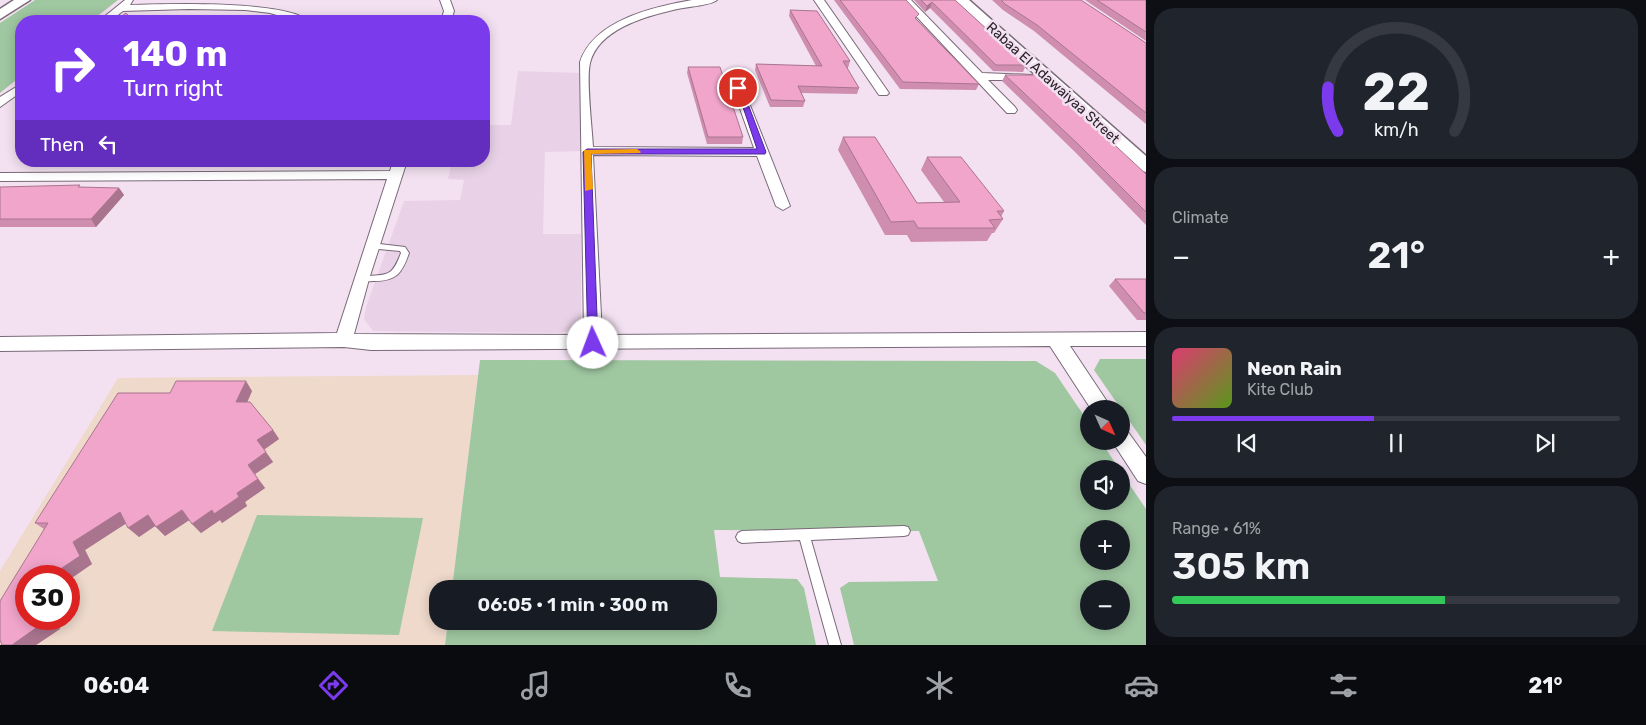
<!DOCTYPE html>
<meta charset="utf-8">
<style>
:root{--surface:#171b24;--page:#20242c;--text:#f1f3f6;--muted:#9ea1a6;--line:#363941;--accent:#7c3aed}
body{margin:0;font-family:Rubik,sans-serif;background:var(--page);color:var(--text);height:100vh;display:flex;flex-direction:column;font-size:19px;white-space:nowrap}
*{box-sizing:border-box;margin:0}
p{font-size:16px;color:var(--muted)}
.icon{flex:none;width:28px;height:28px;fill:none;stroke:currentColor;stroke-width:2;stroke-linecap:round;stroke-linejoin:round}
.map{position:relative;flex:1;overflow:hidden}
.side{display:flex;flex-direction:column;gap:8px;padding:8px;background:#0d0f14;width:500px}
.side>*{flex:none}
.hud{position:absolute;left:15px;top:15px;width:475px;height:152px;border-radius:20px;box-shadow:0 2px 12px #0003;background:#7c3aed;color:#fff;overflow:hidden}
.needle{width:32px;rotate:135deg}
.fabs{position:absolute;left:1080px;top:400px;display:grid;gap:10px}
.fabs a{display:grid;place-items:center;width:50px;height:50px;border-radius:50%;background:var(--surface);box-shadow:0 2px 12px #0003;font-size:25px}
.speed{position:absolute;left:15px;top:565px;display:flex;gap:10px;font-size:25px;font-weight:700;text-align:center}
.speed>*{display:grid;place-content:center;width:65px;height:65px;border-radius:50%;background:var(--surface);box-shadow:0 2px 12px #0003;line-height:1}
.speed .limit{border:8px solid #d22;background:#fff;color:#111}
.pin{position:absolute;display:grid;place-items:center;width:42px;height:42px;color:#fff;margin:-21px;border:2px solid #fff;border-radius:50%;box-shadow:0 1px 5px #0007}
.me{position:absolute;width:55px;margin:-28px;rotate:358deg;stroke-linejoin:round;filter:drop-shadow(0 0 4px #0008)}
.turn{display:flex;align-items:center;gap:18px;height:105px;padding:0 25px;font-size:22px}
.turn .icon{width:65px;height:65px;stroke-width:2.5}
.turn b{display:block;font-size:35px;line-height:42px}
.then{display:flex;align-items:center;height:48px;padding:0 25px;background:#0003;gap:10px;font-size:19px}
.big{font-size:38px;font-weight:600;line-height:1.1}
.side .card{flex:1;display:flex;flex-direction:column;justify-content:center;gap:8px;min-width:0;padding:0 18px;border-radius:20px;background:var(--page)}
.side .dial{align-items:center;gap:0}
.dial svg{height:130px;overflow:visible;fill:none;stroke:var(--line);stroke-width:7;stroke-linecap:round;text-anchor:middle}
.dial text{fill:var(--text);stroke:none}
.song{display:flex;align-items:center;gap:15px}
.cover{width:60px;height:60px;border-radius:8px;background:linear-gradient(135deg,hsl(340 70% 55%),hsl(90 70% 35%))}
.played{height:5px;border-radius:2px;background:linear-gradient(90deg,var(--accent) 45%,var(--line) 45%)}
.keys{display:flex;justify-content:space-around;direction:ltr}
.heat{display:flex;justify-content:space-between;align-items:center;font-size:28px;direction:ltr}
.charge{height:8px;border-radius:4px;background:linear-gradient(90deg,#34c759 61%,var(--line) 0)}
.trip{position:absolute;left:429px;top:580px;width:288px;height:50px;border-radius:20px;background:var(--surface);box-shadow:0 2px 12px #0003;font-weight:600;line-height:50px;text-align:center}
.tabs{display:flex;height:80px;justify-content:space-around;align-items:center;background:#090b0e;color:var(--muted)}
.tabs .icon{width:35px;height:35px}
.tabs .on{color:var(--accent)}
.tabs b{font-size:22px;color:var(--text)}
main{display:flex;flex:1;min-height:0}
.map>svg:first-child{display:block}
.built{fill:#e9d2e7}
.education{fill:#eed9cb;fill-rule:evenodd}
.green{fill:#9fc7a0;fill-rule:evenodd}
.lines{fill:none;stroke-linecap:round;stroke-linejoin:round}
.lane-casing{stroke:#796a78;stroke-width:2}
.street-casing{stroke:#796a78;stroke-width:2}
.secondary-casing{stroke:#796a78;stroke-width:3}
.lane{fill:#fff;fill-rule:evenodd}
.street{fill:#fff;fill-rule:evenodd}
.secondary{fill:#fff;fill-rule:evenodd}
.wall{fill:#cf8eaf}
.shaded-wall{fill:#a9748e}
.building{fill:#f1a5cb;stroke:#a9748e}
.route{fill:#7c3aed;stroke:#51269a}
.slow{fill:#f59e0b}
.labels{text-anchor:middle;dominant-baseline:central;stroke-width:5;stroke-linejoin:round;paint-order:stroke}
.far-street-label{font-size:14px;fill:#2a242a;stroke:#f3e1f1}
</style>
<main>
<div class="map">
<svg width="1146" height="645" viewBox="0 0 1146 645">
<rect width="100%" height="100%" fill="#f3e1f1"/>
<path class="built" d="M518,71L579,73L584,151L545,152L543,234H581V319L572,329L561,333L373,331L364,319L366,307L404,201L460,200L464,180L448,179L452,161H484V125H511Z"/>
<path class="education" d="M478,375L452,589H438V621H448L445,645H0V571L118,378ZM26,576H69V619H26Z"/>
<g class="green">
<path d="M35,0H118L91,21H21V76L0,93V23Z"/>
<path d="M1100,359H1146V445L1094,370Z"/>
<path d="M480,360L1036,361L1055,373L1089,423V441H1101L1119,469H1089V501H1121V472L1146,509V645H854L840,588L849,582L938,581L919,531L714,530L720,577L797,579L804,588L816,645H445L448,621H708V589H452ZM1089,529H1121V561H1089ZM1089,589H1121V621H1089Z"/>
<path d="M257,515L423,518L399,635L212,631Z"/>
</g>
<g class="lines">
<defs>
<g id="lane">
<path d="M371,243L405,247L409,253C402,273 397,281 374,281C369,281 364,282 358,281L357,279C360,276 363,276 368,276C390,275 393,274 401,253L400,251L368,248L367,246Z"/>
<path d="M904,526L908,527L910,531L908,535L904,536L811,540L841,645H829L800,540L742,543L738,541L736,537L738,533L742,531Z"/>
</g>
<g id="street">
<path d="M125,0H133L130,5C167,4 284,0 309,21H297L270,13L245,10L189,9L123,11L110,21H99Z"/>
<path d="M440,0H450L454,11L451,21H441L444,11Z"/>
<path d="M692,0H717C710,6 683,7 673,10C643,17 598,30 590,63C586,80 592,127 593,147L754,148L727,72L732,69L736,70L790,206L783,210L776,206L757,156L593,155L602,335L1146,332V346H1070L1112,409H1091L1050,346L371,350L344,347L0,351V337L337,333L387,179L0,181V173L390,171L393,161H407L369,279L354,334L584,335L580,62C594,20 653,7 692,0Z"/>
<path d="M814,0H824L889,93L887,95H879Z"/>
<path d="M901,0H911L982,73L1032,75L1034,77L1028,80H988L1015,107L1017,110L1015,113H1007Z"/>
<path d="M21,84V92L0,107V97Z"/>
<path d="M1121,429L1128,432L1146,457V484L1138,481L1112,441H1121Z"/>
</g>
<g id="secondary">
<path d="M14,0H30L0,19V9Z"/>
<path d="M954,0H969L1146,156V172L1139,170Z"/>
</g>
</defs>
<use href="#lane" class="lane-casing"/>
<use href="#street" class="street-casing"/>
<use href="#secondary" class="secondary-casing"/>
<use href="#lane" class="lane"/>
<use href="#street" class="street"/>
<use href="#secondary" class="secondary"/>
</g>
<g class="wall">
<path d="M834,0H906L917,20L979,84L976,90L900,89Z"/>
<path d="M914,0H955L1026,65L1023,72L993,71L930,8L925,12Z"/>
<path d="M992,0H1081L1146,43V124L1034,31L1003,10Z"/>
<path d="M1085,0H1146V41Z"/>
<path d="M790,10L850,61L848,68H847L859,88L857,94L801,93L805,101L803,107H770L755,70L756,64L816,66L789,16Z"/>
<path d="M688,67L743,137L742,144H707L687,73Z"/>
<path d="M1005,75L1146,174V225L1076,153L1002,81Z"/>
<path d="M843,137L917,203L944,202L921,170L927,157L1004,211L1001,217L1003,219L994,233H992L987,241L911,242L907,235H885L838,150Z"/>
<path d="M0,187L119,188L124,195L96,227H0Z"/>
<path d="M1115,279H1146V320H1137L1109,286Z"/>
<path d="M252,391L247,402L273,430L279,439L264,450L273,462L255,474L265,488L245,502L247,506L222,523L220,520L201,533L189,520L165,536L155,526L139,537L126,523L85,550L92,564L69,576L26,619H55L60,629L36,645H2L44,529L35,523L170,393Z"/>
</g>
<g class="shaded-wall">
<path d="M932,2L930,8L925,12L927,6Z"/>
<path d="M119,188L124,195L96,227L91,219Z"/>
<path d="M246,381L252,391L243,412L236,402Z"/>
<path d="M273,430L279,439L263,450L257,440Z"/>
<path d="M266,452L273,462L255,474L248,465Z"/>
<path d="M258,479L265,488L245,502L247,506L222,523L220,520L201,533L192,524Z"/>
<path d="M182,510L191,519L165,536L156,527Z"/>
<path d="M120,512L130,521L85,550L92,564L69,580V576H58L56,572L73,542Z"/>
<path d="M148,515L158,524L139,537L128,528Z"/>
<path d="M69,580L76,596L69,601Z"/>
<path d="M45,619H55L60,629L36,645H12Z"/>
</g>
<g class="building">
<path d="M840,0H906L919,14L915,18L979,84L903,82Z"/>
<path d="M921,0H955L1026,65H996L932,2L927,6Z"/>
<path d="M1001,0H1081L1146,43V113L1037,25L1005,4Z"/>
<path d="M1097,0H1146V32Z"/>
<path d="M790,10L817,11L850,61H843L859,88L798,86L805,101L771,100L756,64L822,66Z"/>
<path d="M126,13L133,20L132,21H115Z"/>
<path d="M688,67H720L743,137H708Z"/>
<path d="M1005,75H1037L1051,86L1146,174V212L1080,146Z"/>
<path d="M843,137H875L917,203L960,202L927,157H961L1004,211H997L1003,219L989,220L995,228H918L914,221L891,222Z"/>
<path d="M80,185L78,187L119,188L91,219H0V187Z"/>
<path d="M1115,279H1146V313H1144Z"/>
<path d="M176,381H246L236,402H250L273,430L257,440L266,452L248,465L258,479L237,493L239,497L214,514L212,510L192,524L182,510L156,527L148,515L128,528L120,512L73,542L80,556L56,572L58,576H26V619H45L46,621L12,645H2L0,640V601L48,523H35L118,393H170Z"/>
</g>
<path class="route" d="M736,86L742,88L766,152L765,154H591L598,343L593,347L588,346L583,152L587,149H757Z"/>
<path class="slow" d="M637,149L641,152L640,153L591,154L593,189L585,191L584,150Z"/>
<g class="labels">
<g class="far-street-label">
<text transform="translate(1053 83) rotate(42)">Rabaa El Adawaiyaa Street</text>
</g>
</g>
</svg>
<div class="fabs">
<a><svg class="needle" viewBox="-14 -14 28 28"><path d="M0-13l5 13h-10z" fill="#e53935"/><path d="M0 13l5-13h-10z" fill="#9ea1a6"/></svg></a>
<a><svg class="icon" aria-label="sound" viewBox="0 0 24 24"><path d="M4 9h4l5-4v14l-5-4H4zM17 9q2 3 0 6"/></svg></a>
<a>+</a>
<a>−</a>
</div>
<div class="speed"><div class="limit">30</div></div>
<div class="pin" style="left:738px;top:88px;background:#d93025"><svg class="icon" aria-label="arrive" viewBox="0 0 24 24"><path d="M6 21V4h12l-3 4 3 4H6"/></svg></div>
<svg class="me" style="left:593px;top:343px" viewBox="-20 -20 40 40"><circle r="19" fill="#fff"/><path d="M0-13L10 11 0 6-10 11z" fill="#7c3aed"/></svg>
<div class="trip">06:05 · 1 min · 300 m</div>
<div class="hud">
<div class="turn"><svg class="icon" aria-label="right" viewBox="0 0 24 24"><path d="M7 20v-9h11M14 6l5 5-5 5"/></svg><div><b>140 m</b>Turn right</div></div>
<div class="then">Then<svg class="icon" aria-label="left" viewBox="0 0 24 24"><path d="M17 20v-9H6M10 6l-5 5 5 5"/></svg></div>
</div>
</div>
<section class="side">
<div class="card dial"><svg viewBox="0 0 100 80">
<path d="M14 69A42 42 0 1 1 86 69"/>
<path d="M14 69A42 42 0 0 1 8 42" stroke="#7c3aed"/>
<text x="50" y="56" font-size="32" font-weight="700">22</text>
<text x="50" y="72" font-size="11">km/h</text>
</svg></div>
<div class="card"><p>Climate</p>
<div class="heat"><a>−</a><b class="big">21°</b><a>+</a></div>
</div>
<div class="card">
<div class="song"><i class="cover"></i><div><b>Neon Rain</b><p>Kite Club</p></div></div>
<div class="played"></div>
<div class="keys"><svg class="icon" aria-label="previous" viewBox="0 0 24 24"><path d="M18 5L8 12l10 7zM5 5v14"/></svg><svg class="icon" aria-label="pause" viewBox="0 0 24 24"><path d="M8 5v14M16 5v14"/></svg><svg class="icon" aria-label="next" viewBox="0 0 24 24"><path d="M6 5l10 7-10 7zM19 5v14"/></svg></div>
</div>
<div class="card"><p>Range · 61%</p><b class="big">305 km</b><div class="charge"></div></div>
</section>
</main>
<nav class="tabs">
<b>06:04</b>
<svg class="icon on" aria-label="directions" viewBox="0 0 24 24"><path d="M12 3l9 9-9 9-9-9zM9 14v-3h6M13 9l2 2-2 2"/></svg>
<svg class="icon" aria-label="music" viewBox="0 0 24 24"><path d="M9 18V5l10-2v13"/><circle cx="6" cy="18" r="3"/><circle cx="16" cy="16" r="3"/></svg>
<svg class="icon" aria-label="phone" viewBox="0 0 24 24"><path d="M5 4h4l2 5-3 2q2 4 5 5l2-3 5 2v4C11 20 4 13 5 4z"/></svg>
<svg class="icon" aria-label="climate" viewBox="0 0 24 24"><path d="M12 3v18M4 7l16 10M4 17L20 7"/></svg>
<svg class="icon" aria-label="car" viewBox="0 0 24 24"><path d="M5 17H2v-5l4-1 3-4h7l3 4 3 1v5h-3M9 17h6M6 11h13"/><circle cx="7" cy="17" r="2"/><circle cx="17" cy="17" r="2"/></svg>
<svg class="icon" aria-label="filters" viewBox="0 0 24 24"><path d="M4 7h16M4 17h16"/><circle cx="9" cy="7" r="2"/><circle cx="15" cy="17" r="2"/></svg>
<b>21°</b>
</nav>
